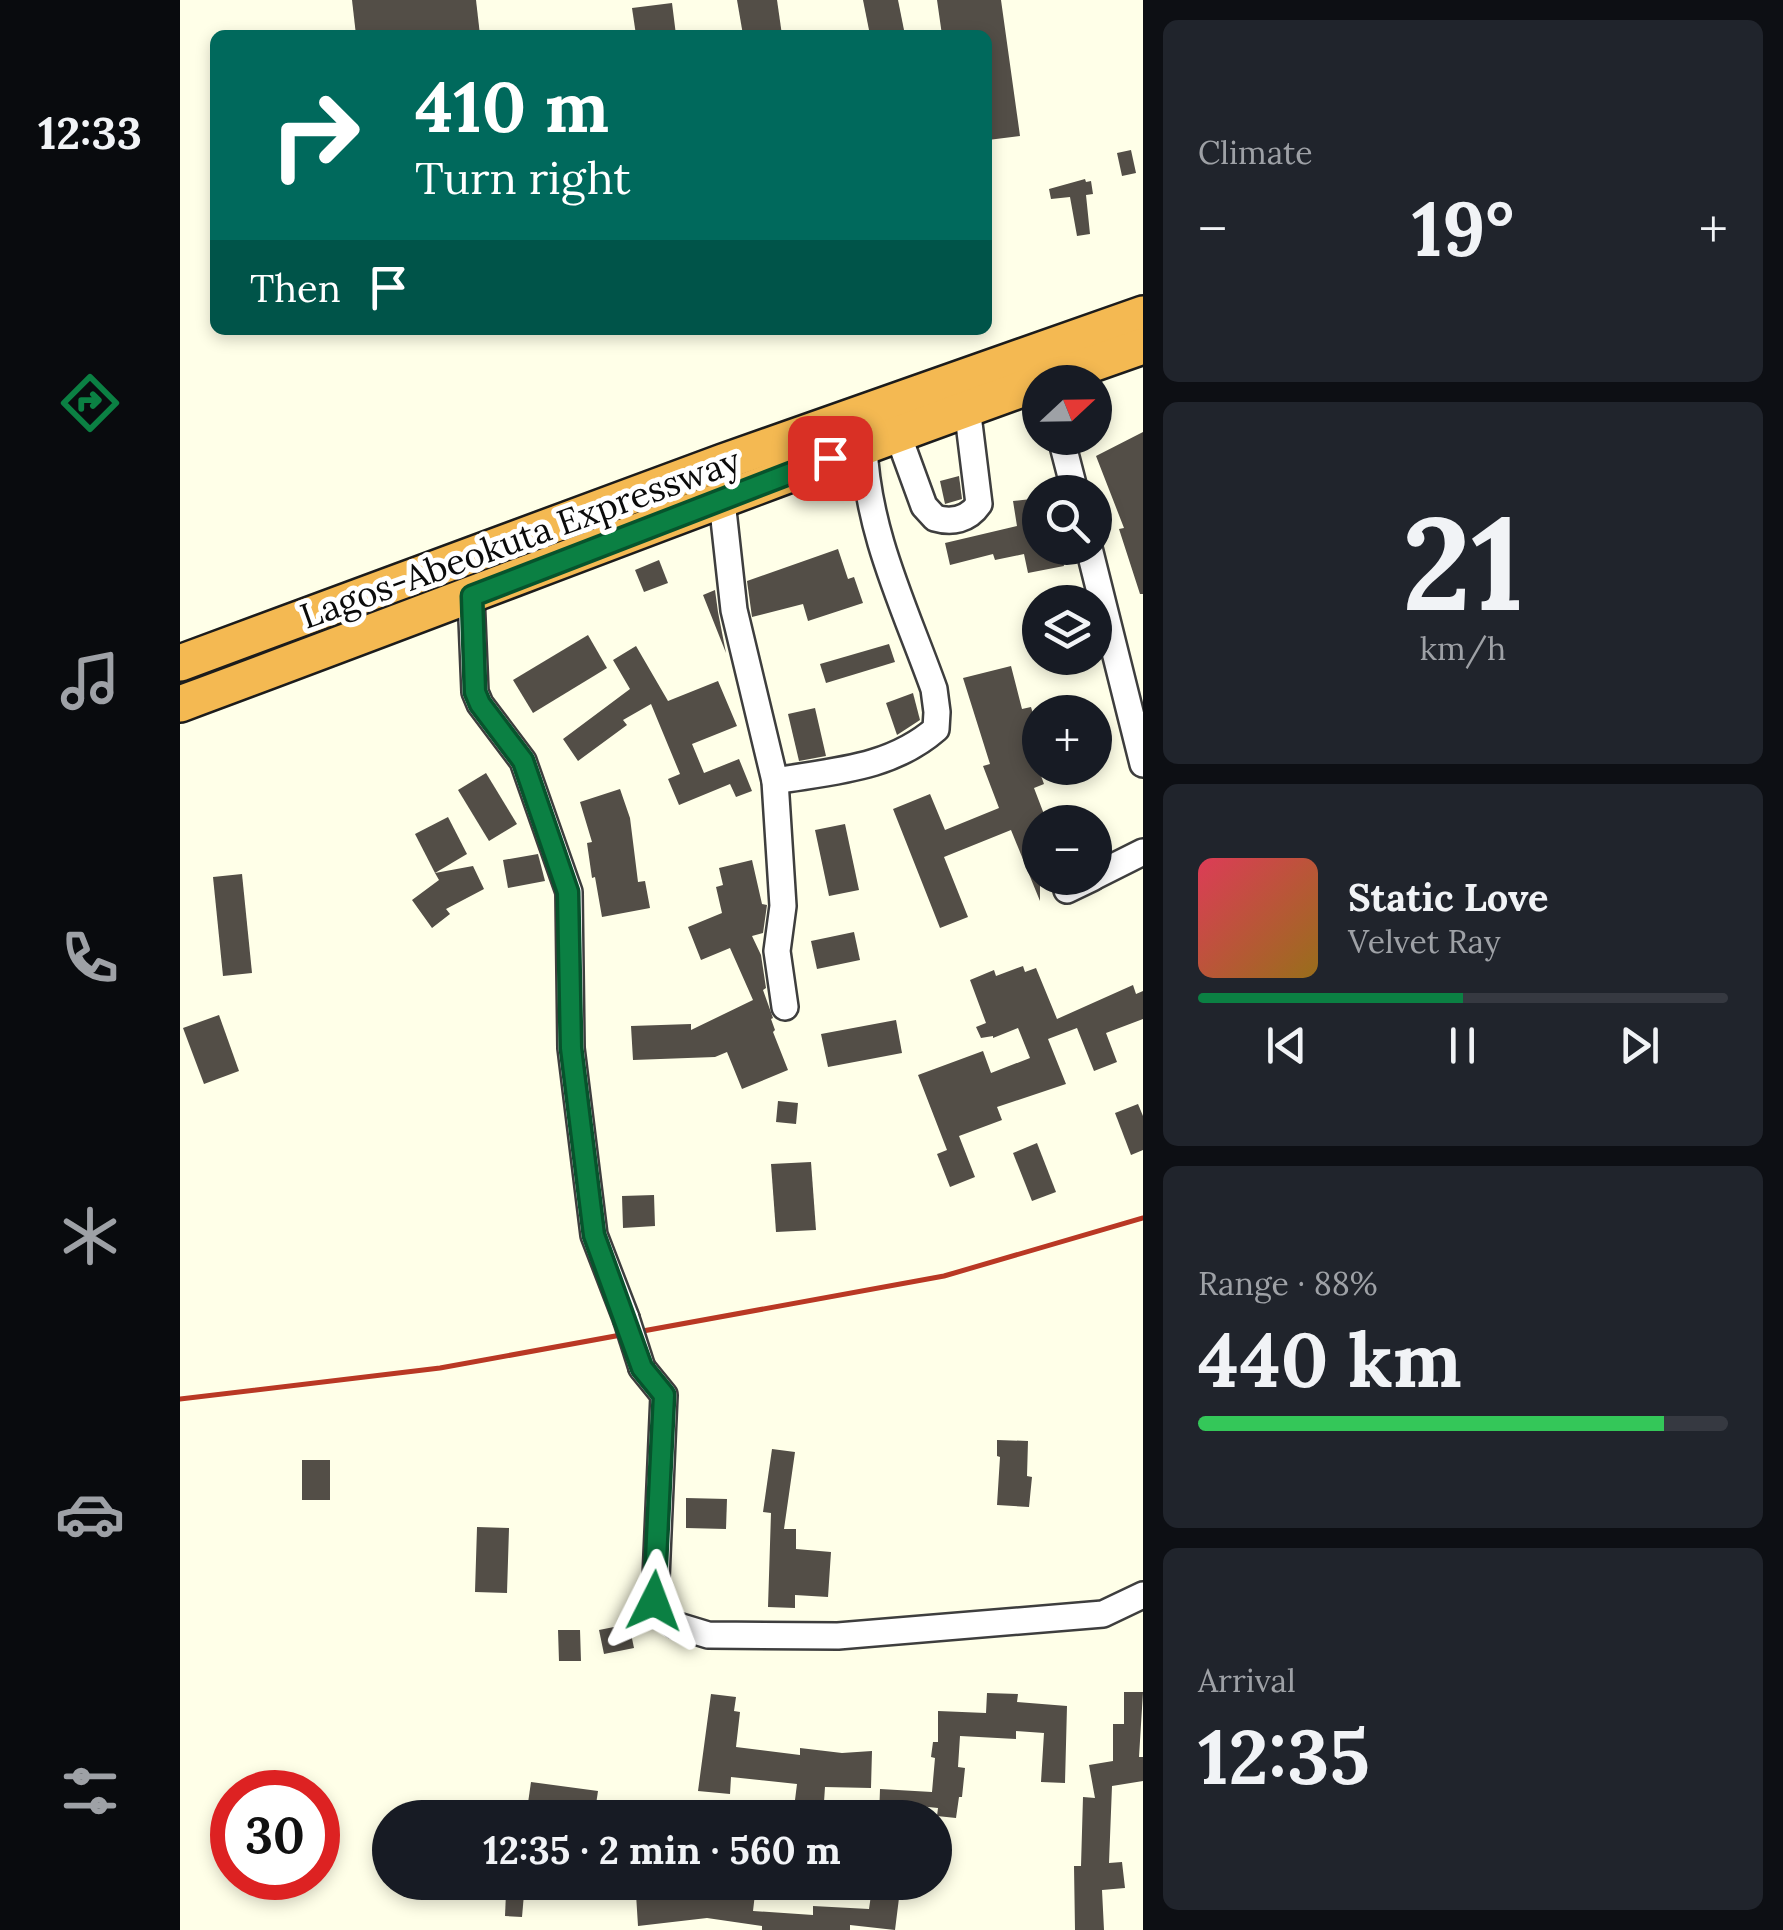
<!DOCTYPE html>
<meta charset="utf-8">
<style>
:root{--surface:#171b24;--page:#20242c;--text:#f1f3f6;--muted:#9ea1a6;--line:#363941;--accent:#0b8043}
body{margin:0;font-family:Lora,serif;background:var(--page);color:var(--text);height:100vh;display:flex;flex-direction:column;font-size:38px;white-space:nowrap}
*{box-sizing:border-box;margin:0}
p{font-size:32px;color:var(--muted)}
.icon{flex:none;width:55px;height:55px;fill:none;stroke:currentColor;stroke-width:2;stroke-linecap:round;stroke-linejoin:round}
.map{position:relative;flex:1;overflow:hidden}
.panel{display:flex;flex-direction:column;gap:20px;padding:20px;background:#0d0f14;width:640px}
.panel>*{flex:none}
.top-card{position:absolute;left:30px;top:30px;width:782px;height:305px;border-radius:15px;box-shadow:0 5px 15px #0003;background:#00695c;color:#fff;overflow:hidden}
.needle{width:65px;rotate:68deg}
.buttons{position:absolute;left:842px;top:365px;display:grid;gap:20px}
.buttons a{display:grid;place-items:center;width:90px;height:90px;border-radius:50%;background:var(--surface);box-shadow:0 5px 15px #0003;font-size:50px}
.speed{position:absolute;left:30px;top:1770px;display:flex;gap:20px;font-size:50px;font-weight:700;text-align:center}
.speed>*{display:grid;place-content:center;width:130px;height:130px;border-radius:50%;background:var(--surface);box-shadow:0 5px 15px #0003;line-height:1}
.speed .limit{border:15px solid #d22;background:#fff;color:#111}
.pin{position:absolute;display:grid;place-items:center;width:85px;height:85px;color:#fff;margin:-42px;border-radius:20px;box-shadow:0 5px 15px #0006}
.me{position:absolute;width:110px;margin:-55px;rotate:3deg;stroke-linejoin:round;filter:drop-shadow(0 0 8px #0008)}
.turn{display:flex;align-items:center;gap:35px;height:210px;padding:0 40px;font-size:45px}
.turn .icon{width:130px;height:130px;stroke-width:2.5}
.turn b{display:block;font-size:70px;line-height:85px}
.then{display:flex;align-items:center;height:95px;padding:0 40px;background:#0003;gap:20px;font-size:38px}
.big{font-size:75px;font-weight:700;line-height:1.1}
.panel .widget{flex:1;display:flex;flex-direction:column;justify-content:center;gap:15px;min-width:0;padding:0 35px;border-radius:15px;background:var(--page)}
.panel .dial{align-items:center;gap:0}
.dial b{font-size:130px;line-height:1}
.song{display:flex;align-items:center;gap:30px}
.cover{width:120px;height:120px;border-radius:15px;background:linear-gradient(135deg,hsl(350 70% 55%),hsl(40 70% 35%))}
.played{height:10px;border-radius:5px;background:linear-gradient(90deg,var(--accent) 50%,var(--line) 50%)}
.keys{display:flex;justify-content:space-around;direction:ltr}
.heat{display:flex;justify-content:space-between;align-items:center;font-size:55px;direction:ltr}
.charge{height:15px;border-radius:8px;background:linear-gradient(90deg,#34c759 88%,var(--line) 0)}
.trip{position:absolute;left:192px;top:1800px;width:580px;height:100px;border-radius:50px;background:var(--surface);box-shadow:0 5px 15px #0003;font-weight:700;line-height:100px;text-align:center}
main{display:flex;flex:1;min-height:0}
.menu{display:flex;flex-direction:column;width:180px;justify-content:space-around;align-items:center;background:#090b0e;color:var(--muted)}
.menu .icon{width:70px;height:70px}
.menu .on{color:var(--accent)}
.menu b{font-size:45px;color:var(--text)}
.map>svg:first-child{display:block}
.building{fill:#534e47}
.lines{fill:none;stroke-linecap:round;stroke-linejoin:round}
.minor-casing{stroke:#3e3e3e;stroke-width:30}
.highway-casing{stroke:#1c1c1c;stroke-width:40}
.minor{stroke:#fff;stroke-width:25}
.highway{stroke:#f4b952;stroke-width:35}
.rail{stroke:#b93824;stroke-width:5}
.minor-bridge-casing{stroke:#3e3e3e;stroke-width:30;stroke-linecap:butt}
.minor-bridge{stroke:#fff;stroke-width:25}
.route-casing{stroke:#07532c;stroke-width:25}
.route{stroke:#0b8043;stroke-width:18}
.labels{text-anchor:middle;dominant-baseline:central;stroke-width:10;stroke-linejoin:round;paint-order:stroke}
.street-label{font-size:35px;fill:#0b0b0b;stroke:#fff}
</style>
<main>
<nav class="menu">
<b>12:33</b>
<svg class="icon on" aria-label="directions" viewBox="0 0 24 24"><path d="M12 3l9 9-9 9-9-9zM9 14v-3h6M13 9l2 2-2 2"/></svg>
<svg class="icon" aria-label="music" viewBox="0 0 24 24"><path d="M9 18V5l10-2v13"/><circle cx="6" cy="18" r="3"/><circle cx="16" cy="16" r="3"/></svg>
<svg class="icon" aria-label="phone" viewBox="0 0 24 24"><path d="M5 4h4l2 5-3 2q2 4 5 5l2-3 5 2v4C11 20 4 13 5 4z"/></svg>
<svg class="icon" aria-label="climate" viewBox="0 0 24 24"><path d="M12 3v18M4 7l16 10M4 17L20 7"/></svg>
<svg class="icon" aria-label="car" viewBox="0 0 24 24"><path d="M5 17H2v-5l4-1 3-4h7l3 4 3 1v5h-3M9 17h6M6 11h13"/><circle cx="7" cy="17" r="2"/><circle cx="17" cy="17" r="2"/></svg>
<svg class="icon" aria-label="filters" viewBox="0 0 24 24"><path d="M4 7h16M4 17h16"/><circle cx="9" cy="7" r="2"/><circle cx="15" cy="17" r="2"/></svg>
</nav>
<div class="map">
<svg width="963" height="1930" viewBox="0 0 963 1930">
<rect width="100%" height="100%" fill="#ffffe8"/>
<g class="building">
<path d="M172,0H296L300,35H176Z"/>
<path d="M557,0H597L602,35H563Z"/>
<path d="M683,0H718L725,35H690Z"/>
<path d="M757,0H821L840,136L808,140V35H762Z"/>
<path d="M492,3L496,35H456L452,8Z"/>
<path d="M951,150L956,173L942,176L937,153Z"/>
<path d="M905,179L906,182L911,181L913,194L906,195L910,234L897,236L890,197L871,199L869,189Z"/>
<path d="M963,432V594H960L939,529L944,528L916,456Z"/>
<path d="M779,476L782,499L765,504L760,481Z"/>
<path d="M860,498V552L880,548L884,566L848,573L844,554L815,560L813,554L770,565L765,543L837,526L833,501Z"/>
<path d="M658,549L668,579L674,577L683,603L628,621L623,604L572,617L567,581Z"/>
<path d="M479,560L488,583L464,592L455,570Z"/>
<path d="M535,590L538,612L546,653L523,595Z"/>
<path d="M408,635L427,668L353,713L333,680Z"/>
<path d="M709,644L715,662L646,683L640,664Z"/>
<path d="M456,646L488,701L538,681L557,726L512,744L524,773L559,759L572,791L556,797L550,784L499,805L488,779L500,774L471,704L443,720L447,725L398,761L383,739L450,689L433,660Z"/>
<path d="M831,666L842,709L851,707L859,734L847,737L864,784L854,788L867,822H860V901L831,830L764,857L788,917L760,928L713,809L750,794L765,830L819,808L803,766L810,764L783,678Z"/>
<path d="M733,693L740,720L717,735L706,703Z"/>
<path d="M635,708L646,756L619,761L608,714Z"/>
<path d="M306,773L337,824L309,841L278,790Z"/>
<path d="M440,789L450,818L458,882L465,881L470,908L422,917L415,877L412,878L407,843L412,842L400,802Z"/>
<path d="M268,817L287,854L255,873L235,834Z"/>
<path d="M665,824L679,890L649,896L635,830Z"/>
<path d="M358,854L365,881L328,888L323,860Z"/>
<path d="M572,860L582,904L587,905L583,933L572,936L581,955L586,988L583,990L593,1018L591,1019L595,1030L593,1032L608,1070L562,1089L547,1052L535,1057L453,1060L451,1026L511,1024V1030L573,1000L550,948L521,960L508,927L542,913L536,887L543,885L539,868Z"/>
<path d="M293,866L304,889L266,909L270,914L252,928L232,900L259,880L255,873Z"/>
<path d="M62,874L72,973L43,976L33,877Z"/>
<path d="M674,932L680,960L637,969L631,941Z"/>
<path d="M843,966L845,972L856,968L877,1019L953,985L956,994L963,991V1019L926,1033L937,1062L914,1071L897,1028L868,1039L886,1084L817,1107L822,1120L779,1136L795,1177L770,1187L757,1154L767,1150L738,1075L803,1051L811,1073L850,1058L838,1028L813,1038V1036L801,1038L796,1027L806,1023L790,980L814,970L816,976Z"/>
<path d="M39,1015L59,1071L24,1084L3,1028Z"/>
<path d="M716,1020L722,1053L648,1067L641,1034Z"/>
<path d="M598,1101L618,1103L616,1124L596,1122Z"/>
<path d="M958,1104L963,1116V1150L951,1155L935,1113Z"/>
<path d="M857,1143L876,1192L852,1201L833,1153Z"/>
<path d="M631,1162L636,1230L596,1232L591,1164Z"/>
<path d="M474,1195L475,1226L443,1228L442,1196Z"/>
<path d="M817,1440L848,1441L847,1476L852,1477L849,1507L817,1505L820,1457L817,1456Z"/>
<path d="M592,1449L615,1452L604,1529H616V1549L651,1552L648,1597L615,1595V1608L588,1607L591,1513L583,1512Z"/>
<rect x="122" y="1460" width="28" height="40"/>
<path d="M506,1498L547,1499L546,1529L506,1528Z"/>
<path d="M297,1527L329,1528L327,1593L295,1592Z"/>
<path d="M449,1624L454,1648L424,1654L419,1630Z"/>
<path d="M378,1630H400L401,1661H379Z"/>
<path d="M944,1692H963L959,1757H963V1781L932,1786L929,1863L942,1862L945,1888L922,1890L924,1930H895L894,1866H901L903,1797L915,1798L909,1765L933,1761V1724H944Z"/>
<path d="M807,1693L838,1694L837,1702L887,1706L885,1783L861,1782L864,1733L836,1731V1739L780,1736L778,1767L785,1768L782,1797H779L776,1818L757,1816L758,1808L729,1805L728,1818H699L700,1789L752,1792L755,1758L751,1757L753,1742H758V1711L806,1713Z"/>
<path d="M531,1694L556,1697L554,1711L560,1712L556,1747L620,1755V1748L662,1753L692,1751L691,1788L645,1787L644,1802L615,1800L617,1784L551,1777L550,1794L518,1791Z"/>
<path d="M351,1782L418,1791L414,1818L347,1810Z"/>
<path d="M371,1882H396L395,1897L371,1895Z"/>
<path d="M539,1882L576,1885L573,1911L633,1915V1906L689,1909L691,1895L719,1898L715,1930L670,1925V1930H582V1926L527,1918L458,1926L456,1894L497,1891V1895L538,1889Z"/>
<path d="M326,1893L344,1894L342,1917L325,1916Z"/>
</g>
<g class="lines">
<defs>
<g id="minor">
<path d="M717,432L744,506L755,518C772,523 788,520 799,504L787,407"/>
<path d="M881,438L895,492"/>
<path d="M542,501L554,610L595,781L603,906L597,951L605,1007"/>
<path d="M909,548L963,764"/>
<path d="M291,596L295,692L300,704L343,761L389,892L391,1048L414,1235L446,1318"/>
<path d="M595,781C652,771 710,769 756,729L757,712L754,689C725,608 687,532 684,445"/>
<path d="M915,876L963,852"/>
<path d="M887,890L912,878"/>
<path d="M462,1368L484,1395L475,1601L481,1614L495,1625L528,1635L658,1636L923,1614L963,1595"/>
</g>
<g id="highway">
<path d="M0,663L543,462L963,314"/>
<path d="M0,704C321,585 640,459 963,346"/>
</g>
</defs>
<use href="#minor" class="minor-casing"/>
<use href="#highway" class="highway-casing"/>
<use href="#minor" class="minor"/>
<use href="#highway" class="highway"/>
<path class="rail" d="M0,1399L260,1368L764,1276L963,1218"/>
<defs>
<path id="minor-bridge" d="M446,1318L462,1368"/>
</defs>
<use href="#minor-bridge" class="minor-bridge-casing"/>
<use href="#minor-bridge" class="minor-bridge"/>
</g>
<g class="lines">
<defs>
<path id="route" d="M474,1601L484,1395L462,1368L414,1235L391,1048L388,892L343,761L300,704L295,692L292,596L650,458"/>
</defs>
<use href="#route" class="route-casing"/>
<use href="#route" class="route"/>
</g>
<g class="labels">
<g class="street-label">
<text transform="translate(340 538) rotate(-20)">Lagos-Abeokuta Expressway</text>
</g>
</g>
</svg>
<div class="buttons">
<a><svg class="needle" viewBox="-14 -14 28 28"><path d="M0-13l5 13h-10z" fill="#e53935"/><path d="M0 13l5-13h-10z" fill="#9ea1a6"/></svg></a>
<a><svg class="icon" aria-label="search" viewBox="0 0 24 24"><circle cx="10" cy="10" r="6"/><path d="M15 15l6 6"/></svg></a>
<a><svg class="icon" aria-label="layers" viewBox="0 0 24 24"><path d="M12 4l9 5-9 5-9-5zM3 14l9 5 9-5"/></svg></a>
<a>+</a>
<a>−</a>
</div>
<div class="speed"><div class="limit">30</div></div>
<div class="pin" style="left:650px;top:458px;background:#d93025"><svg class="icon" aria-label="arrive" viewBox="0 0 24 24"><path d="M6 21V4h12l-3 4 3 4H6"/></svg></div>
<svg class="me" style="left:474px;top:1601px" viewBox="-20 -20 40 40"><path d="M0-17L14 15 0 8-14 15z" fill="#0b8043" stroke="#fff" stroke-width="4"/></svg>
<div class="trip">12:35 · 2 min · 560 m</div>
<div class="top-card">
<div class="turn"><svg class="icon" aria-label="right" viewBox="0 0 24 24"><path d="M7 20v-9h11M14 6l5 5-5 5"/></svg><div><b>410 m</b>Turn right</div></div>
<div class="then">Then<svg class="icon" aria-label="arrive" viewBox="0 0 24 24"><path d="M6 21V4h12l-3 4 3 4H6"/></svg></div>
</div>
</div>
<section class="panel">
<div class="widget"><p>Climate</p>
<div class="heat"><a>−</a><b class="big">19°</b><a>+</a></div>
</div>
<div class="widget dial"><b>21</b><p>km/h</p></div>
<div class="widget">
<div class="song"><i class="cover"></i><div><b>Static Love</b><p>Velvet Ray</p></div></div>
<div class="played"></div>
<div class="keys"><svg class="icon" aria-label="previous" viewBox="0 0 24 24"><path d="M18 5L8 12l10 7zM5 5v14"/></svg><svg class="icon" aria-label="pause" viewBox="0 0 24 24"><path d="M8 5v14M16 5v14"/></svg><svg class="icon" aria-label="next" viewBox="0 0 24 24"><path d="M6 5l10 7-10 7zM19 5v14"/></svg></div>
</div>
<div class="widget"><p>Range · 88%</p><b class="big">440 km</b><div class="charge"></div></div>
<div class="widget"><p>Arrival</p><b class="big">12:35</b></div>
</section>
</main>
